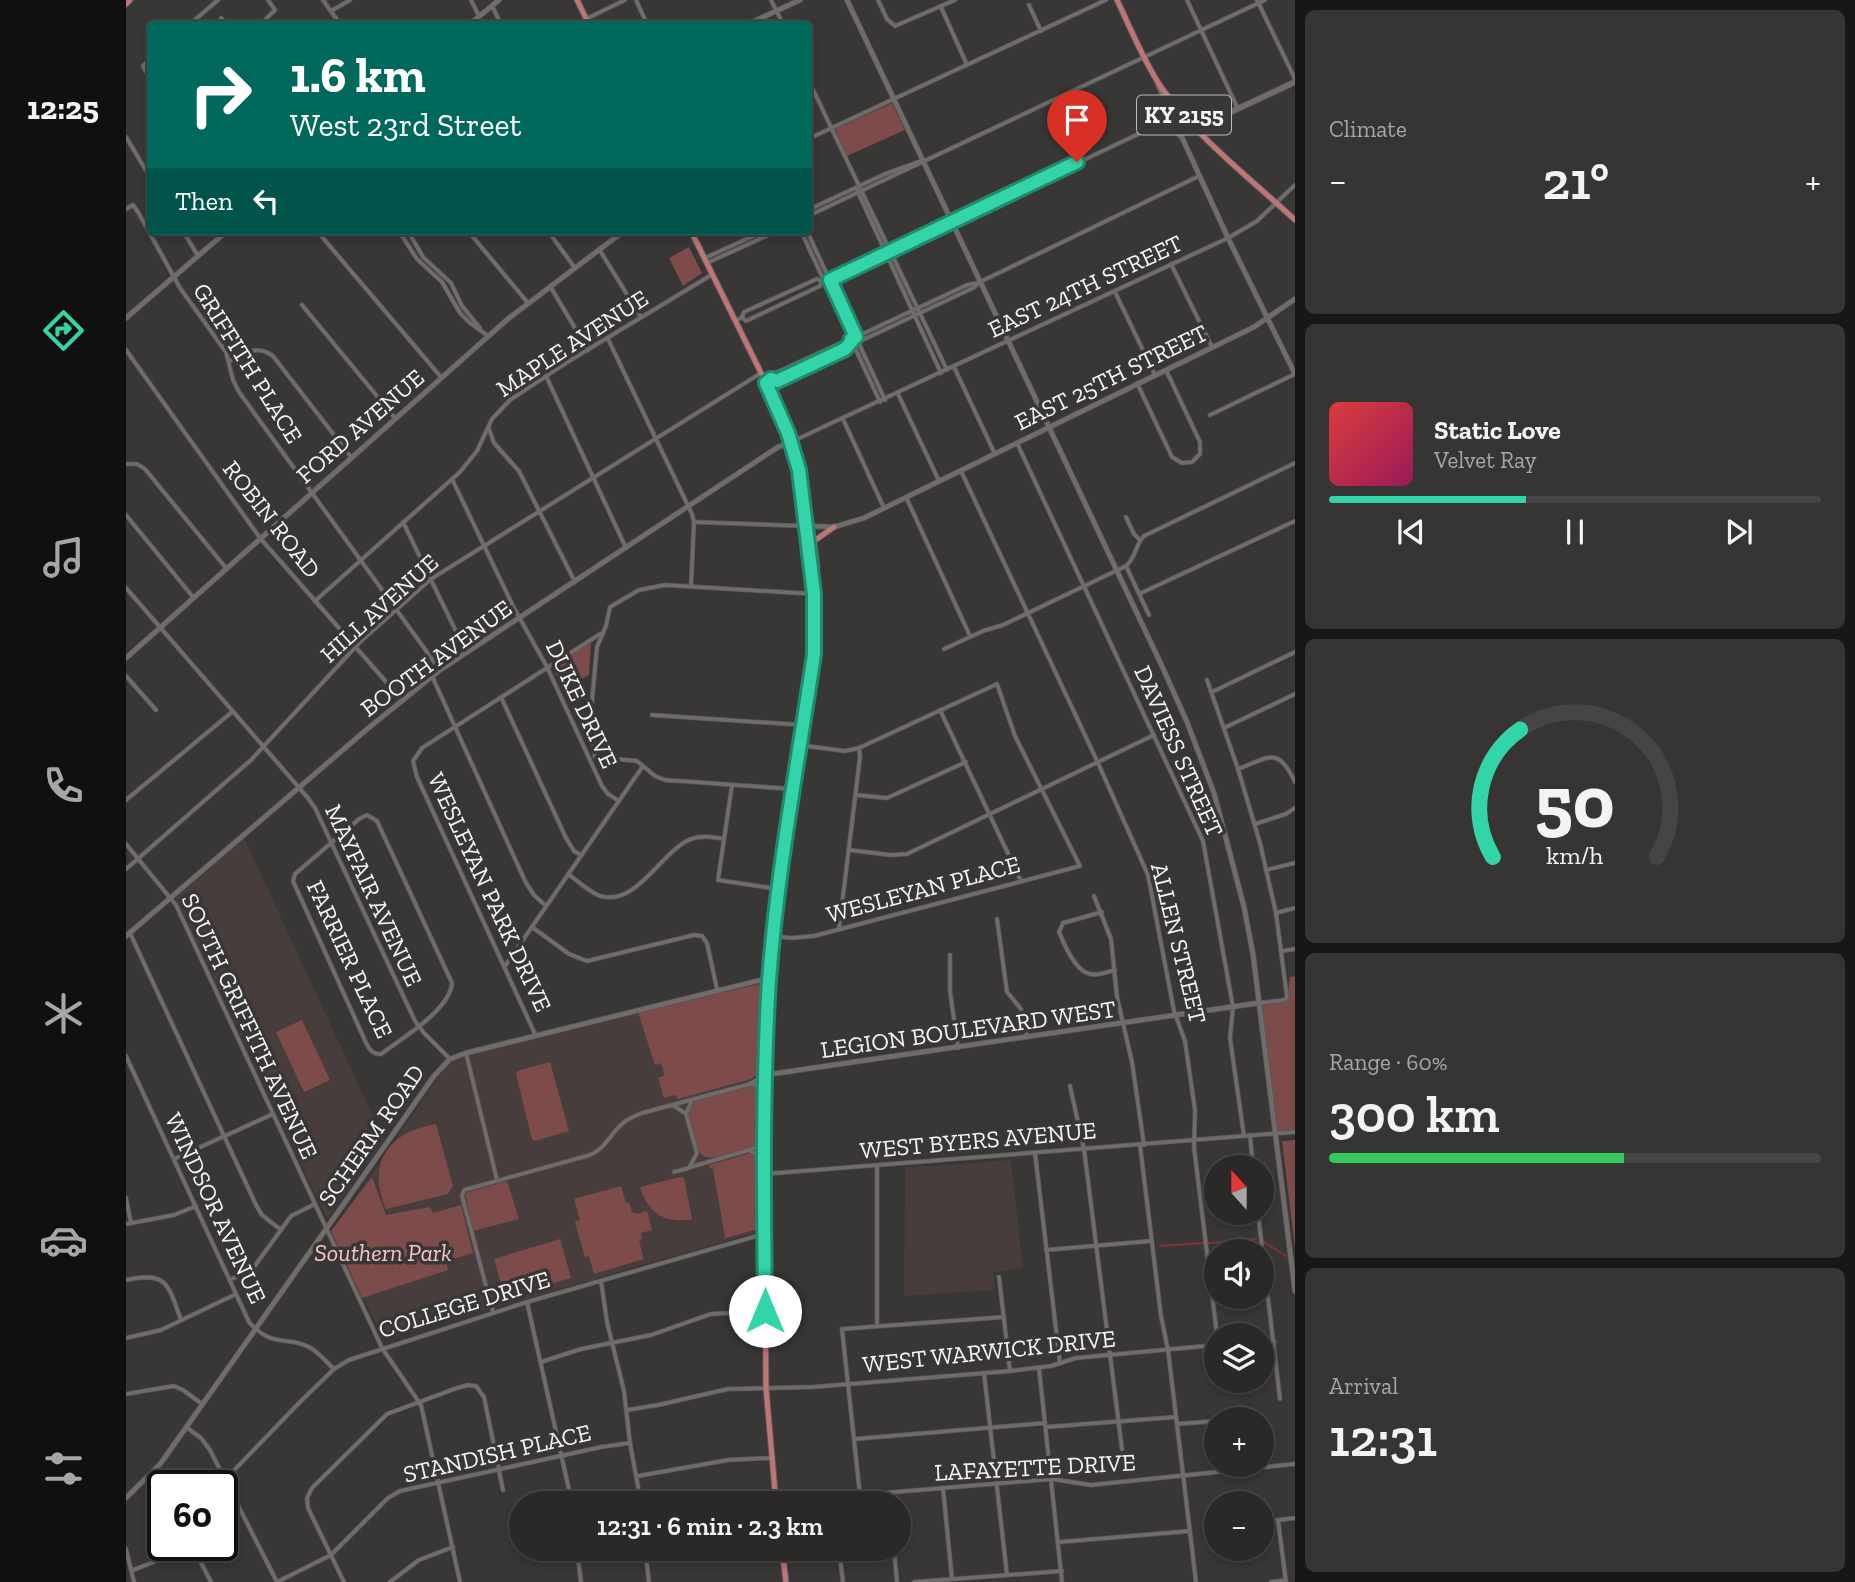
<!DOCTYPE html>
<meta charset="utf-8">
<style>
:root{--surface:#2b2828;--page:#373434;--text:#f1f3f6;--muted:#a6a6a8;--line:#474445;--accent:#33d4a8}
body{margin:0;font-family:"Zilla Slab",serif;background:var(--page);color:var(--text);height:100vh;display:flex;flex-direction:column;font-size:26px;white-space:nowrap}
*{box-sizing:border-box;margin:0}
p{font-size:23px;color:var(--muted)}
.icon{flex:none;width:38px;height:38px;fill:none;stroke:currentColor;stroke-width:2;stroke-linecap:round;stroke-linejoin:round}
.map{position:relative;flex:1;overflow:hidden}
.drawer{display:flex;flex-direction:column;gap:10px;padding:10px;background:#181616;width:560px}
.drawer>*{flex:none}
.top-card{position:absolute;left:21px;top:21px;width:665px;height:214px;border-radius:7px;box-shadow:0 4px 10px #0003,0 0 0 2px var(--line);background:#00695c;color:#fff;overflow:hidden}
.needle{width:46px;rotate:339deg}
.tools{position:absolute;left:1078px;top:1155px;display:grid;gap:14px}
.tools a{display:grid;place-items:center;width:70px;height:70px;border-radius:50%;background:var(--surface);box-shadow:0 4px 10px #0003,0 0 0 2px var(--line);font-size:35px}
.speed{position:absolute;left:21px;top:1470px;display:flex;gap:14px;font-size:35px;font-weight:700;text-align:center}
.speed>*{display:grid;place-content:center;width:91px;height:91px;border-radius:50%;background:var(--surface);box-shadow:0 4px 10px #0003,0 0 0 2px var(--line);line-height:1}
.speed .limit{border:4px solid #111;border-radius:10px;background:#fff;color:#111}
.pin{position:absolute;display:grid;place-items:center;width:60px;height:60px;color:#fff;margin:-72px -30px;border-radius:50% 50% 50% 0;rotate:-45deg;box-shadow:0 0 7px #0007}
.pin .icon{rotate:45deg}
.me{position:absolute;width:77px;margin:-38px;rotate:0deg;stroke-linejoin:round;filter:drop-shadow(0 0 5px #0008)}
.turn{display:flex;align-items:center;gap:24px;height:147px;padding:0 28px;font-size:32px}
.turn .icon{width:91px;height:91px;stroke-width:2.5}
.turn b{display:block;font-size:49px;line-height:60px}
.then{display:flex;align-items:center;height:66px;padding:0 28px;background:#0003;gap:14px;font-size:26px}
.big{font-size:52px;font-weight:600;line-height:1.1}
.drawer .widget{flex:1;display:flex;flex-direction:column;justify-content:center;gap:10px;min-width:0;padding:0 24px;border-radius:10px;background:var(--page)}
.drawer .dial{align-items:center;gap:0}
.dial svg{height:182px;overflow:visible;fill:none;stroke:var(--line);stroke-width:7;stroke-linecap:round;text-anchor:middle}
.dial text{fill:var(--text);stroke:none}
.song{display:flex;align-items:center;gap:21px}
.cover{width:84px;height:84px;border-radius:10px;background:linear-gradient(135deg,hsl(0 70% 55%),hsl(330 70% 35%))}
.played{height:7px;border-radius:4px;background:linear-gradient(90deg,var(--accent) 40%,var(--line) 40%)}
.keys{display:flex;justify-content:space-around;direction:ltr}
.heat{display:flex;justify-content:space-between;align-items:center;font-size:38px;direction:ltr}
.charge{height:10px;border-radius:5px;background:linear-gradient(90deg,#34c759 60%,var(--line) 0)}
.trip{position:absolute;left:383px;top:1491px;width:402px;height:70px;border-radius:35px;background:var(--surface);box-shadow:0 4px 10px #0003,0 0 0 2px var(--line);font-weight:600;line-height:70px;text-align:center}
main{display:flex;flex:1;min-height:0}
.dock{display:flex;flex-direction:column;width:126px;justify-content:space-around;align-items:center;background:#111010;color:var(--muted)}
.dock .icon{width:49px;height:49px}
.dock .on{color:var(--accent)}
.dock b{font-size:32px;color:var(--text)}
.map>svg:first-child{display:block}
.built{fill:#473d3d}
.green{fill:#7e4b4b}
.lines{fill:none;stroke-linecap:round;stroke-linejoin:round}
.stream{stroke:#823237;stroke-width:2}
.minor-casing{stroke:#575555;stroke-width:5}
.tertiary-casing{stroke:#575555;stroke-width:6}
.secondary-casing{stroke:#575555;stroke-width:7}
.primary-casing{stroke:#575555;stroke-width:7}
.minor{stroke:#6f6c6b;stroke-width:3.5}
.tertiary{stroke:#6f6c6b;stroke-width:4.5}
.secondary{stroke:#6f6c6b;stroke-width:5}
.primary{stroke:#bf7476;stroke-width:5}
.route-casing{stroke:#218a6d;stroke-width:18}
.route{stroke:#33d4a8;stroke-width:12}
.labels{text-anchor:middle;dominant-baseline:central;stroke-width:7;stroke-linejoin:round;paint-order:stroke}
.shield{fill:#393636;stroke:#bdbaba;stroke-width:2}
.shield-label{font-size:23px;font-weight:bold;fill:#f5f3f3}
.street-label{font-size:24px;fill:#f5f3f3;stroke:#393636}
.park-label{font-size:24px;font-style:italic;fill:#f7c5c5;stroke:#393636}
</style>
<main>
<nav class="dock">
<b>12:25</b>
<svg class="icon on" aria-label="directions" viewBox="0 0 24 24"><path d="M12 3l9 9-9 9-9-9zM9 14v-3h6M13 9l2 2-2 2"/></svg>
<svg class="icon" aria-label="music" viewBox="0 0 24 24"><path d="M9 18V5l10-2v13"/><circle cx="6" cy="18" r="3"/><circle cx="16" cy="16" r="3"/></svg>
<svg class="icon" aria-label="phone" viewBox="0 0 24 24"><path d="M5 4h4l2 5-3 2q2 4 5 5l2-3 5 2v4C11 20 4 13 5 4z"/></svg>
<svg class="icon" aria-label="climate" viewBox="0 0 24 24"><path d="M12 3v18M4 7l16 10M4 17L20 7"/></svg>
<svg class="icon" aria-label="car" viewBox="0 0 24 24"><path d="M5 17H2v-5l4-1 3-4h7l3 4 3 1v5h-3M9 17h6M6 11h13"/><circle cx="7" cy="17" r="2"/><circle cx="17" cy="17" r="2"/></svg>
<svg class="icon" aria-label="filters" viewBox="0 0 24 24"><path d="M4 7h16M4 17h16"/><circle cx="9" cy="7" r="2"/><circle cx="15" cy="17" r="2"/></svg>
</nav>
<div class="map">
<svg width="1169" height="1582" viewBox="0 0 1169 1582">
<rect width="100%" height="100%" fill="#393636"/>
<g class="built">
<path d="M118,838L258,1140L201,1219L50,898Z"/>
<path d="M635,981L637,984L632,1232L257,1340L207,1229L321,1065L334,1057Z"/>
<path d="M885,1160L897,1268L867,1272L868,1290L778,1296L779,1168Z"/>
</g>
<g class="green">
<path d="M766,103L779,130L721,156L709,129Z"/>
<path d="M563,247L576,273L557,286L543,258Z"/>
<path d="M463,642L465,643L463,675L447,684L445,681L441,684L444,692H437L426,666Z"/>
<path d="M1169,976V1131L1148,1134L1132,1003L1161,997L1164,977Z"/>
<path d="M634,984L632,1074L625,1079L552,1099L549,1095L538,1098L532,1078L538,1076L537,1068L534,1063L529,1065L512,1012Z"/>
<path d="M176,1020L204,1080L178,1092L150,1032Z"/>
<path d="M424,1062L443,1131L409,1141L406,1139L390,1074L391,1071Z"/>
<path d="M625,1085L632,1087L631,1143C623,1152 588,1161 577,1156C566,1145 556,1112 569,1101Z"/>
<path d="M310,1124L327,1186L322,1194L260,1209C240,1162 263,1132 310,1124Z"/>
<path d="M1169,1140V1249L1156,1141Z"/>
<path d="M625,1153L631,1155L632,1229L596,1239L599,1237L587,1169L583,1168V1165Z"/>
<path d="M246,1177L260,1215L304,1207L307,1213L335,1205L347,1253L320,1261L322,1270L236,1298L205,1231Z"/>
<path d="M554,1177L558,1178L566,1219C540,1225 521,1212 514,1187Z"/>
<path d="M381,1181L393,1219L347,1231L339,1193Z"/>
<path d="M495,1186L500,1203L503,1202L506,1212L511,1214L521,1211L526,1230L515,1233L516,1239L513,1241L518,1259L468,1274L463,1256L459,1257L449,1222L454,1220L448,1199Z"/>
<path d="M434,1239L445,1278L379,1297L368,1259Z"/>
</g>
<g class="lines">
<g class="stream">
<path d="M1138,1242L1160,1256"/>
<path d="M1083,1243L1130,1239"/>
<path d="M1034,1246L1077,1243"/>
</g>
<defs>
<g id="minor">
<path d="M197,0L214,24"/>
<path d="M345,0L353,16"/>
<path d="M510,0L521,24"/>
<path d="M645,0L657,24"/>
<path d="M752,0L761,19L769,26L829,0"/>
<path d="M1061,0L1112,109"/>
<path d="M1131,0L1169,79"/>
<path d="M903,5L915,31"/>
<path d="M366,6L375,24"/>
<path d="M815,7L841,65"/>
<path d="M205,11L224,0"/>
<path d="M95,18L101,24"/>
<path d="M460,19L499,0"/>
<path d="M64,24L92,0"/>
<path d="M135,24L149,10L142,0"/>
<path d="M24,59L17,66L24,79"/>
<path d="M682,79L821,370"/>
<path d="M0,137L24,177"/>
<path d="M682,139L980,0"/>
<path d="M730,188L815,373"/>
<path d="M0,209L7,205L12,212L54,288L100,352L107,380L113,392L314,670"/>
<path d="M682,210L759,174L795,161"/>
<path d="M682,216L1139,0"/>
<path d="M57,231L72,256"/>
<path d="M191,231L315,377"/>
<path d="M273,231L291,259L316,282L334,313L343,322L362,336"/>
<path d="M282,231L297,257L325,283L336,306L354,328"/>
<path d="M342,231L402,303"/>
<path d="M422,231L449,268"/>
<path d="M675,231L754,402"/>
<path d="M681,231L759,400"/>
<path d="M473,249L515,317"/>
<path d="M579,258L638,231"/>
<path d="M581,263L651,231"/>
<path d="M1045,264L1086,347"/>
<path d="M702,275L817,222H823"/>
<path d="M699,283L1046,118"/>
<path d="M424,286L462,350"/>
<path d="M989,292L1029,375"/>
<path d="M176,305L269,418"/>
<path d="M616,317L620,321L694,286L696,281"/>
<path d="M610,321L616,317L618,312L691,279L695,281"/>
<path d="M728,338L841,285L852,283"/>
<path d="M482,339L566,514L568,522L565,586"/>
<path d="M728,344L847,288L854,282L1073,176"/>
<path d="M0,350L134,538L276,700"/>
<path d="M103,361C120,355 129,343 147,356L225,457"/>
<path d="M828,367L869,454"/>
<path d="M420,376L500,548"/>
<path d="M645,379L651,381L719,349L723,343"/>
<path d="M640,383L647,374L717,342L724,343"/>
<path d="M1011,383L1046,457L1056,463L1066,462L1074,454V442L1040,370"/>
<path d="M772,394L813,481"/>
<path d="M1084,415L1169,374"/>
<path d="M717,419L758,508"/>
<path d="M363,429L368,443L393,471L449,582"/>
<path d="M665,442L1102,238L1131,221L1169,185"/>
<path d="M891,443L1077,841L1107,1007L1104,1038L1118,1136"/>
<path d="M0,464H11L19,469L100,568"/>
<path d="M835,471L972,763L1022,875L1048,1011L1059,1041L1069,1110L1068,1147L1091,1335"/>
<path d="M326,479L388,608L421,667L476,786L482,794L493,801"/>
<path d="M780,497L844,636"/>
<path d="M0,515L67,597"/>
<path d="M1000,517L1008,534L1014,540"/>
<path d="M277,522L340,652"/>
<path d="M568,522L680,526"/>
<path d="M1000,566L1023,615"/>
<path d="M0,588L182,798L189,808L289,1021L298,1033L324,1059"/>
<path d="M1013,594L1169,521"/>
<path d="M189,601L334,472L351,451L366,419L384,400L443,361L587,274"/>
<path d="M818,649L857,631L877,625L1000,566C1010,558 1009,545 1018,536L1169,463"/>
<path d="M0,676L30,710"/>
<path d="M306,676L400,883L408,895L420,906"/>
<path d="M1081,680L1112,769L1134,843L1150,913L1161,997L1158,1000L1133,1003"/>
<path d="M1086,692L1169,652"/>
<path d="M375,697L440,838L448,851L455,855"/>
<path d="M814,710L895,881"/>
<path d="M526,715L676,725"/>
<path d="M1098,728L1169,694"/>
<path d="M1112,769C1144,757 1152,746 1169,782"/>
<path d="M606,785L592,880L652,889"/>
<path d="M666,789L539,780L529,776L511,761L469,757L464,722L471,647L480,626L484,607L513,590L539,585L688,594"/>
<path d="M730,795L761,798L840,762"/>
<path d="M0,800L106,712"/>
<path d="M241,815L251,821L326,983C324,1010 275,1039 255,1054C243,1055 240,1042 236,1034L167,881L169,874L233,819Z"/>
<path d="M1129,824L1160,814L1169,808"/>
<path d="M0,844L50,905L256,1348L295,1405L334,1582"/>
<path d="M723,850L765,855L781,854L1028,735"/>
<path d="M0,869L125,760L234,642L305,579L635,373"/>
<path d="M1140,870L1169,863"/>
<path d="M442,874C452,881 463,892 474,896C511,907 536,850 565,839C576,835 587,837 598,839"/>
<path d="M968,896L985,939L991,997L1006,1062L1018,1145"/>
<path d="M976,912L937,923L933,932C938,944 948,968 961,973C969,977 981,972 989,970"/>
<path d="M1150,913L1169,908"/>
<path d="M871,919L881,992L895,1009L901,1037"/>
<path d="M406,927L443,954L461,961L568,935L576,936L581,943L591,989"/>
<path d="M713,929L734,757L733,748"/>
<path d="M4,933L130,1205L136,1215L155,1230"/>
<path d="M647,936L665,938L688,936L954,866L889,736L871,684L733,748L719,751L673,745"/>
<path d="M1156,951L1169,949"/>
<path d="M824,955V991L832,1048"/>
<path d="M379,966L517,766"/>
<path d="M409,1034L291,777L287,761L296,748L474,634"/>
<path d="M340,1053L371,1180"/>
<path d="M0,1056L123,1322C147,1349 159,1335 183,1347C193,1352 200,1362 208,1369"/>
<path d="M624,1084L638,1086"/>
<path d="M944,1086L958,1149L996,1449"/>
<path d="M547,1105L560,1114L571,1153L563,1168L548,1172"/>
<path d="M560,1114L566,1100"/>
<path d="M1124,1135L1127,1167"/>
<path d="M1014,1145L1035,1316L1042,1350L1070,1582"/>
<path d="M623,1150L631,1147L637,1141"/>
<path d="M909,1153L934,1363"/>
<path d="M48,1159L147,1114"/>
<path d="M751,1166V1326"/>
<path d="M565,1167L623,1150L638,1159"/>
<path d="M638,1174L1169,1132"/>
<path d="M0,1198L5,1223"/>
<path d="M1132,1213L1154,1399"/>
<path d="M0,1224L48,1215L70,1206"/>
<path d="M920,1250L1025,1241"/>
<path d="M873,1277L884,1371"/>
<path d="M0,1280C41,1271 42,1284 55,1320"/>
<path d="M104,1280L128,1267L165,1216L189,1204"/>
<path d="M475,1281L481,1322L498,1391L504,1443L515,1503"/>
<path d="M401,1302L446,1503"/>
<path d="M367,1312L336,1196L338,1190L464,1155C480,1148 484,1134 496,1124C502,1118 509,1116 516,1113L624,1084L639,1075"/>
<path d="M0,1338L35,1330L110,1294"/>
<path d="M1136,1342H1148"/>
<path d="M415,1362L455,1349L525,1335L585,1314L639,1311"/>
<path d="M913,1368L936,1582"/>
<path d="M858,1373L881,1575"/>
<path d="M0,1394L48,1386L57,1390L76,1404"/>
<path d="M501,1410L532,1405L602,1389L687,1387L884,1371L925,1366L950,1358L1090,1345"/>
<path d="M1107,1419H1109"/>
<path d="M1051,1424L1090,1421"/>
<path d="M60,1427L75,1438L84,1450L151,1582L205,1555L262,1498L274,1491L475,1447L504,1443"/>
<path d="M920,1427L1050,1417"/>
<path d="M729,1439L919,1423"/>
<path d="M25,1474L37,1489"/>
<path d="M512,1476L602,1460L645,1458"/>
<path d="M93,1486L172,1404L208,1369L223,1360L401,1302L638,1234"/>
<path d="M817,1488L826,1579"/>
<path d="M762,1493L763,1503"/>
<path d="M734,1495L716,1329L878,1317"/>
<path d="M650,1502L926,1479L965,1485L1169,1464"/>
<path d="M1152,1520L1160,1582"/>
<path d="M1136,1522L1169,1518"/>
<path d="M934,1542L1064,1531"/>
<path d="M66,1545L85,1582"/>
<path d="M0,1549L8,1582"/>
<path d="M451,1549L455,1582"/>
<path d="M519,1549L523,1582"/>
<path d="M713,1549L717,1582"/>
<path d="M768,1549L771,1582"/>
<path d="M7,1570L28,1562L47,1545"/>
<path d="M218,1582L182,1508L181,1498L186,1488L261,1414L331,1388L342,1385L350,1386L358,1397L377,1490"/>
<path d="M264,1582L293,1560L327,1547"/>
<path d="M788,1582L936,1571"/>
<path d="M1145,1582L1160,1580"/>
</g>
<g id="tertiary">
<path d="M721,0L1035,664L1061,722L1088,793L1118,907L1127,954L1169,1291"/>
<path d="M344,24L373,0"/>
<path d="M622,24L674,0"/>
<path d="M1032,85L1102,238L1169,374"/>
<path d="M0,318L101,231"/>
<path d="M680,526L708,527L738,518L1128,327L1169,299"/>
<path d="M0,658L383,318L498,231"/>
<path d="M0,936L240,730L314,670L652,447L665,442"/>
<path d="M639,1075L1132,1003"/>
<path d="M0,1498L35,1463L308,1076L324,1059L340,1053L643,978"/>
</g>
<g id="secondary">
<path d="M1052,130L1077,125L1169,82"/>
<path d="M1054,135L1069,126"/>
</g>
<g id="primary">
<path d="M451,0L463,24"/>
<path d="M991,0C1005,29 1017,60 1035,87C1068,135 1126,180 1169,220"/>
<path d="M0,4L4,0"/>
<path d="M565,231L640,383L665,442L675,486L690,610L688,655L652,889L640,1030L638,1134L640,1388L650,1503"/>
<path d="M686,573L691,567L688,541L708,527"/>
<path d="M656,1549L660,1582"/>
</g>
</defs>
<use href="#minor" class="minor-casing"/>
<use href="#tertiary" class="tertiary-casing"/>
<use href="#secondary" class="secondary-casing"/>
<use href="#primary" class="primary-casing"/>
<use href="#minor" class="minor"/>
<use href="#tertiary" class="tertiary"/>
<use href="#secondary" class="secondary"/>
<use href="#primary" class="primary"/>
</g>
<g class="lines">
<defs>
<path id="route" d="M639,1311C638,1201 636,1091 643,981C651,871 672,763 688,654V594L673,470L662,433L640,383L645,379L651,381L719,349L726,341L725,339L730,337L704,280L951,162"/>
</defs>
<use href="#route" class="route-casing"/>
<use href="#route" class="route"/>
</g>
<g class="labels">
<rect class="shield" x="1011" y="95.5" width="94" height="39" rx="5"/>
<g class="shield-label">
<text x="1058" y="115">KY 2155</text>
</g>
<g class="street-label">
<text transform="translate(959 286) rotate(-25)">EAST 24TH STREET</text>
<text transform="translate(446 343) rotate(-33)">MAPLE AVENUE</text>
<text transform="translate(122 363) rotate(58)">GRIFFITH PLACE</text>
<text transform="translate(985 377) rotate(-26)">EAST 25TH STREET</text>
<text transform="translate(234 426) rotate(-41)">FORD AVENUE</text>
<text transform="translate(146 519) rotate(52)">ROBIN ROAD</text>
<text transform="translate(253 608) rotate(-42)">HILL AVENUE</text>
<text transform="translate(310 658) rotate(-36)">BOOTH AVENUE</text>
<text transform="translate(456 704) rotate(65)">DUKE DRIVE</text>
<text transform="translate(1053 751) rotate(66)">DAVIESS STREET</text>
<text transform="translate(797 889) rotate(-15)">WESLEYAN PLACE</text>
<text transform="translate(364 892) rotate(65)">WESLEYAN PARK DRIVE</text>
<text transform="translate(248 895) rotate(65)">MAYFAIR AVENUE</text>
<text transform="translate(1053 943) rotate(76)">ALLEN STREET</text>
<text transform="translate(224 959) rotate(65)">FARRIER PLACE</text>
<text transform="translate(124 1026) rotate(65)">SOUTH GRIFFITH AVENUE</text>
<text transform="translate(842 1029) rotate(-8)">LEGION BOULEVARD WEST</text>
<text transform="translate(245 1135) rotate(-55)">SCHERM ROAD</text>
<text transform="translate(852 1140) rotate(-5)">WEST BYERS AVENUE</text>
<text transform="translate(90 1208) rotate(65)">WINDSOR AVENUE</text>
<text transform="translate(338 1304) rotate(-17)">COLLEGE DRIVE</text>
<text transform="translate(863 1351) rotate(-6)">WEST WARWICK DRIVE</text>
<text transform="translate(371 1453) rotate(-13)">STANDISH PLACE</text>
<text transform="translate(909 1467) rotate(-3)">LAFAYETTE DRIVE</text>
</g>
<g class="park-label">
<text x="257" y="1252">Southern Park</text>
</g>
</g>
</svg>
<div class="tools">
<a><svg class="needle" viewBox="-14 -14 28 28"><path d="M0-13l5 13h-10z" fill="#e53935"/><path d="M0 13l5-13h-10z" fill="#a6a6a8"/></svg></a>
<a><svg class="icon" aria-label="sound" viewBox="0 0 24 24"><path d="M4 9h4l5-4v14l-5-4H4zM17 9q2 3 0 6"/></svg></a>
<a><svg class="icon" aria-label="layers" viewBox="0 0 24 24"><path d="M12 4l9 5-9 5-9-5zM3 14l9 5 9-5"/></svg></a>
<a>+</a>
<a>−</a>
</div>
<div class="speed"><div class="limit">60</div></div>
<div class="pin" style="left:951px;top:162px;background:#d93025"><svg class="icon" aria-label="arrive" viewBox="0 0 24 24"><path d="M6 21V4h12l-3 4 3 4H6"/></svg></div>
<svg class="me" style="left:639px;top:1311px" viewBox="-20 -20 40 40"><circle r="19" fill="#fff"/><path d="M0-13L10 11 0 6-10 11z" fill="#33d4a8"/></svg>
<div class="trip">12:31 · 6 min · 2.3 km</div>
<div class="top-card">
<div class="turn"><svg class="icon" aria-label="right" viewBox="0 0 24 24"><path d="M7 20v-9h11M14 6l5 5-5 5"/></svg><div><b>1.6 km</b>West 23rd Street</div></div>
<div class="then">Then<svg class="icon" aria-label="left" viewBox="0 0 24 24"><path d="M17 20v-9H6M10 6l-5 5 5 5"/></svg></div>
</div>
</div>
<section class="drawer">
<div class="widget"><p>Climate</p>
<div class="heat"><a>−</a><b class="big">21°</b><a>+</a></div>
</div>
<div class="widget">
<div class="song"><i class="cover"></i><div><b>Static Love</b><p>Velvet Ray</p></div></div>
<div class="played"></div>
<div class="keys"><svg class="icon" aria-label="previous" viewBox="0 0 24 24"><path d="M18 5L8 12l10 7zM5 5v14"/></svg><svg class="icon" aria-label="pause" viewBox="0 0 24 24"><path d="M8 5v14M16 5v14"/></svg><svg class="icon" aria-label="next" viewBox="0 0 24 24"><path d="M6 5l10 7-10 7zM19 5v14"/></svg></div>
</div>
<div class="widget dial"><svg viewBox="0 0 100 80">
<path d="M14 69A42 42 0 1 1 86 69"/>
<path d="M14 69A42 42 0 0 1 26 13" stroke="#33d4a8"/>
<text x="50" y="56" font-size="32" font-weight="700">50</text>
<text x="50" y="72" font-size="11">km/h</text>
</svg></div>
<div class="widget"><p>Range · 60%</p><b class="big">300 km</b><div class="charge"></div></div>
<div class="widget"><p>Arrival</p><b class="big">12:31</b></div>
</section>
</main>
